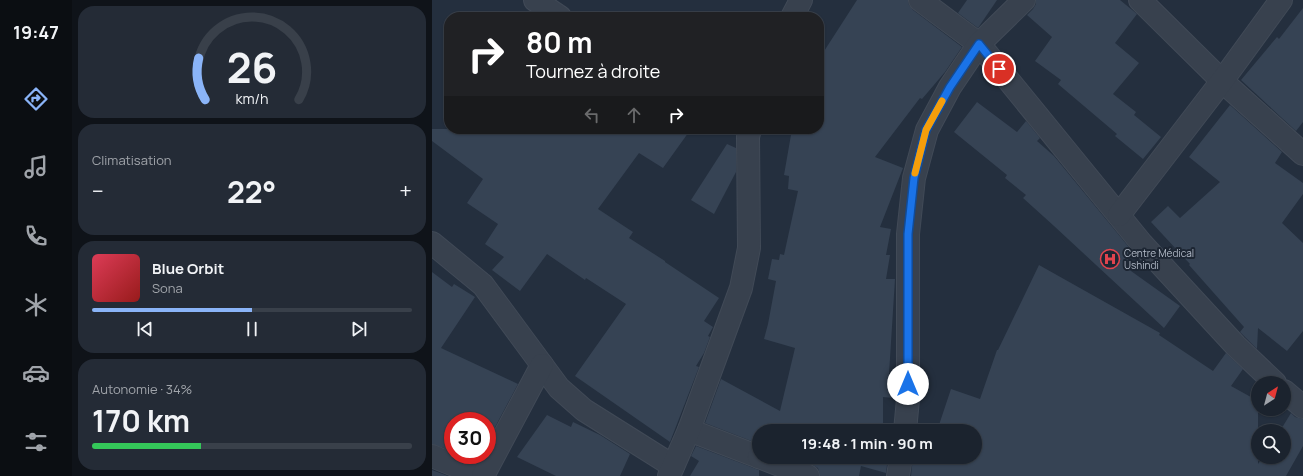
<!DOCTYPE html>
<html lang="fr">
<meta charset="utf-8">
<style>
:root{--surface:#1b232e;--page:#242b36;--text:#f1f3f6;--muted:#a0a4aa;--line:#39404a;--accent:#8ab4f8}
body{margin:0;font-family:Manrope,sans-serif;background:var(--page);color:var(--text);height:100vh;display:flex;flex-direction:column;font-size:15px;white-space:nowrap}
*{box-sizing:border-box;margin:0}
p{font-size:13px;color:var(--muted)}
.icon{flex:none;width:22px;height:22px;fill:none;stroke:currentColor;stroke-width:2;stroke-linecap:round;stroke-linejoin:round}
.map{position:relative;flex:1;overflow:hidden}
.sheet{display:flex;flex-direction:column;gap:6px;padding:6px;background:#0f1319;width:360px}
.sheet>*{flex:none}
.hud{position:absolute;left:12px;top:12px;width:380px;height:122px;border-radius:16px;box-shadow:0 1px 3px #0004,0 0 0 1px var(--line);background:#202124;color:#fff;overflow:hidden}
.needle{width:26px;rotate:36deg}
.buttons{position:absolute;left:819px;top:376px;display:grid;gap:8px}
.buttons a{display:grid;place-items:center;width:40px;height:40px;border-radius:50%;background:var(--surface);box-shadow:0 1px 3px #0004,0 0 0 1px var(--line);font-size:20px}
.speed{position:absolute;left:12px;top:412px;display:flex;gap:8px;font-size:20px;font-weight:700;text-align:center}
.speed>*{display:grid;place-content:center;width:52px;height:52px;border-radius:50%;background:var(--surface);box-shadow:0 1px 3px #0004,0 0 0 1px var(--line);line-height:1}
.speed .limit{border:6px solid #d22;background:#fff;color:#111}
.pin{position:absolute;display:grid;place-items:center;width:34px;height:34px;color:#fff;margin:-17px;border:2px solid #fff;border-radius:50%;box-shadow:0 1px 4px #0007}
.me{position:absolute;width:44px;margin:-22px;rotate:0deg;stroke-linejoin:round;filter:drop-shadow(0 0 3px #0008)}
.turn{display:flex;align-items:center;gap:14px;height:84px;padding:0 16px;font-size:18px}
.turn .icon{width:52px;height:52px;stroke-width:2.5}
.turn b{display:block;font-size:28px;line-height:34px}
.lanes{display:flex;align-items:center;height:38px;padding:0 16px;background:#0003;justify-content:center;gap:20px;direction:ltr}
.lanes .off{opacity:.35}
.big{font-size:30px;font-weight:700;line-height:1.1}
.sheet .widget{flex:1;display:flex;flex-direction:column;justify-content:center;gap:6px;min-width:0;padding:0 14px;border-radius:16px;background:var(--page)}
.sheet .dial{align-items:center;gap:0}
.dial svg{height:104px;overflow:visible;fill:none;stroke:var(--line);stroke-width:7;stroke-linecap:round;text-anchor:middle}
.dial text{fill:var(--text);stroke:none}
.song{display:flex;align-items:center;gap:12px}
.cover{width:48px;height:48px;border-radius:6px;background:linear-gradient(135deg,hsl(350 70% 55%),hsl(0 70% 35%))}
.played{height:4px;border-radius:2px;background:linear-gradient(90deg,var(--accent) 50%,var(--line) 50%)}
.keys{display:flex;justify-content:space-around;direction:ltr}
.heat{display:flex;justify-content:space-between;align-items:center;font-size:22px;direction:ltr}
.charge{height:6px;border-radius:3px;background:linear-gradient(90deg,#34c759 34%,var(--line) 0)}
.trip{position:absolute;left:320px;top:424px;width:230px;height:40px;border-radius:20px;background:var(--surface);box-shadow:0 1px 3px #0004,0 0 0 1px var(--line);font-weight:700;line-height:40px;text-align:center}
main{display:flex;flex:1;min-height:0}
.menu{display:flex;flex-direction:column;width:72px;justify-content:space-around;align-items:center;background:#0b0e12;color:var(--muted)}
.menu .icon{width:28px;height:28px}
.menu .active{color:var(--accent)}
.menu b{font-size:18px;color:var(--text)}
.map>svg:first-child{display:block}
.building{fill:#364354}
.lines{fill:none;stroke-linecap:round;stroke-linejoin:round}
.minor-casing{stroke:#414a57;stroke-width:24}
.minor{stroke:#38414e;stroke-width:22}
.route-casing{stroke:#114b97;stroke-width:10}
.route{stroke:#1a73e8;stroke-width:7}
.slow{stroke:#f59e0b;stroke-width:7}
.labels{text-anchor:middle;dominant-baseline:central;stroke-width:4;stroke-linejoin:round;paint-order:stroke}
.poi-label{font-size:10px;fill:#b4bcc9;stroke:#1d2633;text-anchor:start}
</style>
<main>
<nav class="menu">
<b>19:47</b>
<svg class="icon active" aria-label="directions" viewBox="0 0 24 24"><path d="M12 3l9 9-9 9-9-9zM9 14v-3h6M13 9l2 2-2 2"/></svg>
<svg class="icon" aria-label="music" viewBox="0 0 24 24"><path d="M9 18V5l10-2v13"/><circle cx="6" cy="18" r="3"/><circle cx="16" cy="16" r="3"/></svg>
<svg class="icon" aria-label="phone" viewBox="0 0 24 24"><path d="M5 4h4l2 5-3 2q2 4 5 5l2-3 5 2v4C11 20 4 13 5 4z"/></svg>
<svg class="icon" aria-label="climate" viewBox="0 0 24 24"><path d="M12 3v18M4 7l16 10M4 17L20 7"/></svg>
<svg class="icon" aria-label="car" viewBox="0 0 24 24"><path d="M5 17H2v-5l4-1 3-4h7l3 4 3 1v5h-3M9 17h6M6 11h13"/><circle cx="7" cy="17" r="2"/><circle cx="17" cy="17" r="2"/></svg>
<svg class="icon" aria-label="filters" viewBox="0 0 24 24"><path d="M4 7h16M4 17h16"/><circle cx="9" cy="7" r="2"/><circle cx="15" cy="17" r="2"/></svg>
</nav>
<section class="sheet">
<div class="widget dial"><svg viewBox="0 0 100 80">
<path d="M14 69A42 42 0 1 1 86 69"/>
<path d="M14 69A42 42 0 0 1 9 37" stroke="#8ab4f8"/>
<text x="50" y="56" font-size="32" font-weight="700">26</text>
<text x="50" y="72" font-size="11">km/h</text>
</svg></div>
<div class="widget"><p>Climatisation</p>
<div class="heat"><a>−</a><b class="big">22°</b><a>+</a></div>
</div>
<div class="widget">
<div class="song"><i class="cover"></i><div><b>Blue Orbit</b><p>Sona</p></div></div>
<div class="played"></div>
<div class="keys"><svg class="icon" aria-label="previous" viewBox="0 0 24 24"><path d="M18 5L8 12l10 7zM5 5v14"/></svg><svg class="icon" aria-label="pause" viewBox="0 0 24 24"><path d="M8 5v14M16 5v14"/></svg><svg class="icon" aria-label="next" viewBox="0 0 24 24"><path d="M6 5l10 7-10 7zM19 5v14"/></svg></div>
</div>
<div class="widget"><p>Autonomie · 34%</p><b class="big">170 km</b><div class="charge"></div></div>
</section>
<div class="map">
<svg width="871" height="476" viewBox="0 0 871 476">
<rect width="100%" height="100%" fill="#242f3e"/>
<g class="building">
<path d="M425,0H476L477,5L481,10L530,47L513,72L490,99L488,98L443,157L471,168L448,227L459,229L454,255H458L454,279H463L457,374H462L461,398L451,397V431H327V444L273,423L289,379L348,411L363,348L332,339L336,324L344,281L336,279L340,259L347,260L348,254L352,255L366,191L356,189L357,176L352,175L360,129H387V59Z"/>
<path d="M535,0H565L546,28L526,13Z"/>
<path d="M604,0H688L705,14L683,43L707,63L681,94L704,112L702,115L729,137L711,159L683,136L685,134L626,84L629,80L603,61L620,37L595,15L601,9L604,4Z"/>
<path d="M871,8V122L864,131L809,80L845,37L847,39Z"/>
<path d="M545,102L585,132L594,121L608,138L605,141L622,156L700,251L692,266L748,306L732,328L622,226L591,198L594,195L573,178L575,175L522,132Z"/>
<path d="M798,105L850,152L843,163L871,183V194L850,223L871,243V331L855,351L826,328L825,349L808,332L812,327L757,265L758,264L719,222L736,206L748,218L788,182L757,157Z"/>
<path d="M0,129H259L231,168L207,153L166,209L201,232L197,238L233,261V262L287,298L272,321L281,327L276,336L278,337L272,353L264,366L267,367L238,442L143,376L194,304L154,278L153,280L115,254L88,291L60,270L72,257L53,244L66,224L35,203L51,179L0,141Z"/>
<path d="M295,144L304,148V172L282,214L259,200Z"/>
<path d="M607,265L728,333L727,335L781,371L794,353L811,369L799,386L826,401V464L831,457H852V431H848L859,413L863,417L871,419V446L854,476H479L481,457H543V431H505L519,389L548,399L565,350H566Z"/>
<path d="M0,272L20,287L22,284L43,297L9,348L86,384L55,442V421H21V451L0,444Z"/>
<path d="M115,415L139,427L141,422L168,435L198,454L188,476H124L85,457Z"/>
<path d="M264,446L327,470V476H258L267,461L259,456Z"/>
<path d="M31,455H48L45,461Z"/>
<path d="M384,457H456L454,473L429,466L427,476H388L386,468L381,465Z"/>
<path d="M0,470L16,476H0Z"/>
</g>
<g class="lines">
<defs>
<g id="minor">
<path d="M103,0L128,17"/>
<path d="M488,0L547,44L710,244L804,346L843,383"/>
<path d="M708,0L790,81L871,154"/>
<path d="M360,17L369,0"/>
<path d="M687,215L790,81L849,0"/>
<path d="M0,243L51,285L127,388L152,410L241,466"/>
<path d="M852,391L871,407"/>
<path d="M257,430L327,457"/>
<path d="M473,431L476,399V234L482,178L495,130L518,87L547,44L592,0"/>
<path d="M0,456L49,476"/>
<path d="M327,457L376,476"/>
<path d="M51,476L110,365"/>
<path d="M237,476L257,430L309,288L317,248L316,137L318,129"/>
<path d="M466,476L469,457"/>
</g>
</defs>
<use href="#minor" class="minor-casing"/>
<use href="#minor" class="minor"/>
</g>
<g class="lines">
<defs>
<path id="route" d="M476,384V234L482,178L494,130L518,87L547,44L567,69"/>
</defs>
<use href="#route" class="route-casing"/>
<use href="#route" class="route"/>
<path class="slow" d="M483,173L494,130L510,101"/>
</g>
<defs>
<symbol id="hospital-ring" viewBox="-11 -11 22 22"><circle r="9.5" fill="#1d2633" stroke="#e0444e" stroke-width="1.5"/><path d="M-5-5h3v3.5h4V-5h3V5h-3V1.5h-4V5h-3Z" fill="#e0444e"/></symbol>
</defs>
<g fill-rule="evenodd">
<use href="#hospital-ring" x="667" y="248" width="22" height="22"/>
</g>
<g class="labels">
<g class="poi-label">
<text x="692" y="253">Centre Médical<tspan x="692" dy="12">Ushindi</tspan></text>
</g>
</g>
</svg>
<div class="buttons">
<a><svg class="needle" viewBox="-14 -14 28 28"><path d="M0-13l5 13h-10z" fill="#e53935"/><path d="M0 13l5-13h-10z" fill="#a0a4aa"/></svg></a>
<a><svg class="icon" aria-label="search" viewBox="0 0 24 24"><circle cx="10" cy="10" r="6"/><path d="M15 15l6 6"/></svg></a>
</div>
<div class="speed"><div class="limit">30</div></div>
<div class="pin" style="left:567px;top:69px;background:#d93025"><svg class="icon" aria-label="arrive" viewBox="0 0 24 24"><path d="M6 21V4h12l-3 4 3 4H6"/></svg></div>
<svg class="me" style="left:476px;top:384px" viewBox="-20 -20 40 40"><circle r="19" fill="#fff"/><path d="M0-13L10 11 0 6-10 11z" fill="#1a73e8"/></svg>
<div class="trip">19:48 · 1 min · 90 m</div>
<div class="hud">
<div class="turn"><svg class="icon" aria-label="right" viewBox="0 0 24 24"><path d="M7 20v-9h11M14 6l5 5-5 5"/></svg><div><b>80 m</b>Tournez à droite</div></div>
<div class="lanes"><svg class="icon off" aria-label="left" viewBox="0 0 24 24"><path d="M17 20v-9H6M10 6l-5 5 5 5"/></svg><svg class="icon off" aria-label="ahead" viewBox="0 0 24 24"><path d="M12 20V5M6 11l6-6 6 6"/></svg><svg class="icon" aria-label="right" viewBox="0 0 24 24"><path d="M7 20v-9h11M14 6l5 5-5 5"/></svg></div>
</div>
</div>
</main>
